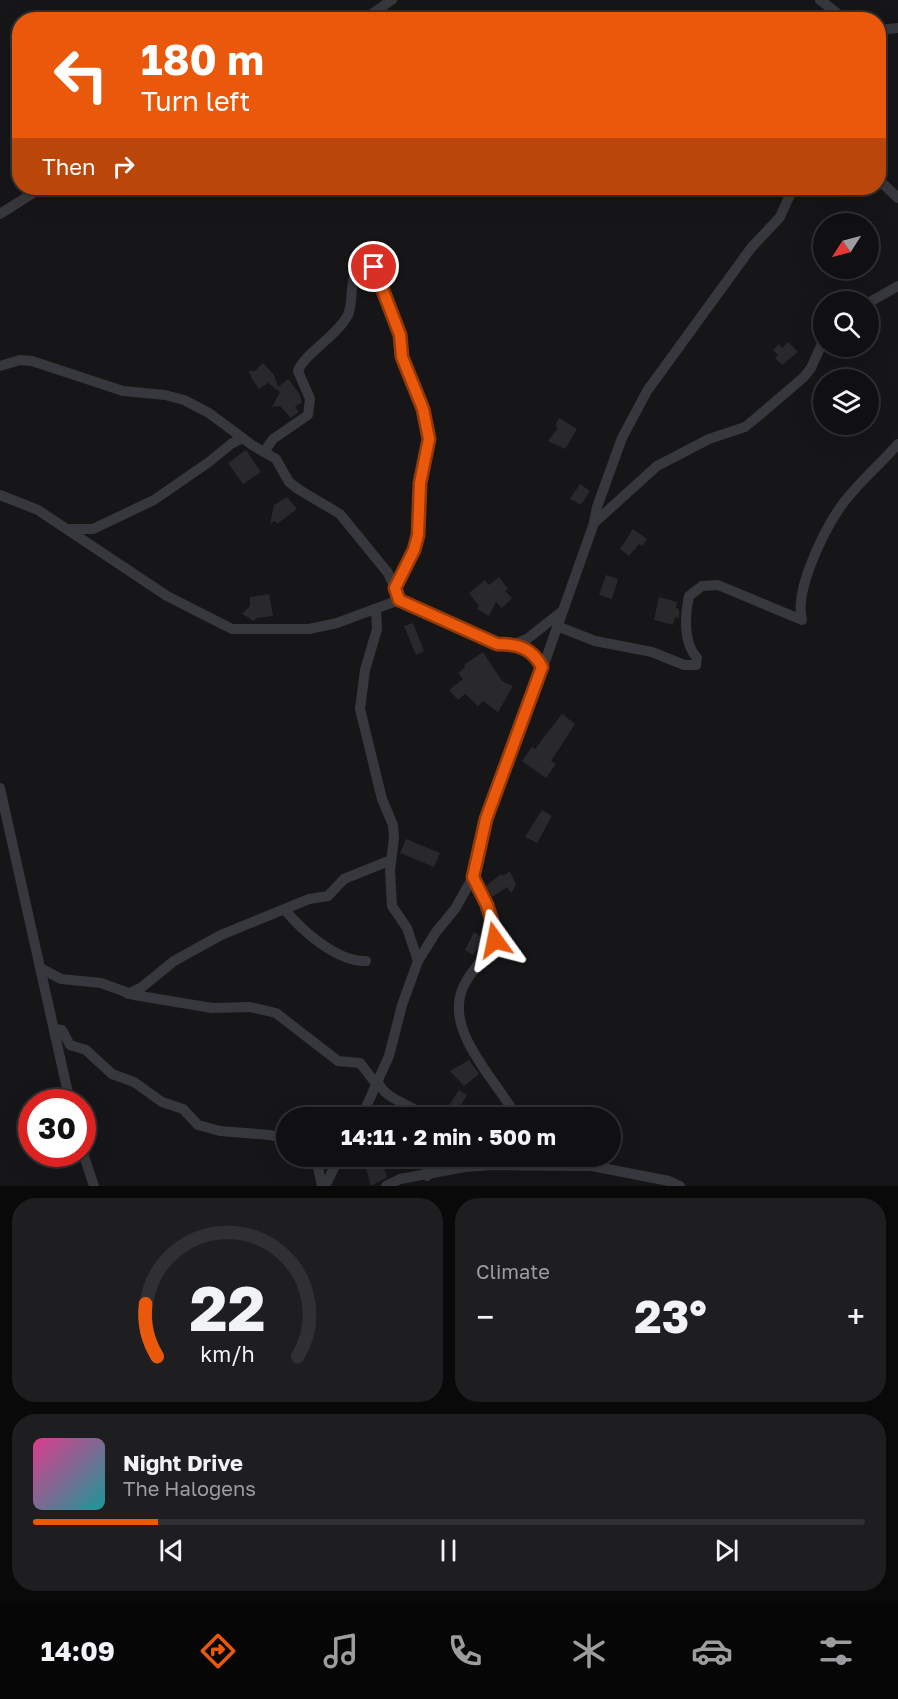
<!DOCTYPE html>
<meta charset="utf-8">
<style>
:root{--surface:#101012;--page:#1e1e20;--text:#f1f3f6;--muted:#9c9d9f;--line:#303032;--accent:#ea580c}
body{margin:0;font-family:"Golos Text",sans-serif;background:var(--page);color:var(--text);height:100vh;display:flex;flex-direction:column;font-size:22px;white-space:nowrap}
*{box-sizing:border-box;margin:0}
p{font-size:20px;color:var(--muted)}
.icon{flex:none;width:33px;height:33px;fill:none;stroke:currentColor;stroke-width:2;stroke-linecap:round;stroke-linejoin:round}
.map{position:relative;height:1186px;overflow:hidden}
.side{display:flex;flex-direction:column;gap:12px;padding:12px;background:#09090a;flex:1}
.side>*{flex:none}
.hud{position:absolute;left:12px;top:12px;width:874px;height:183px;border-radius:24px;box-shadow:0 6px 24px #0002,0 0 0 2px var(--line);background:#ea580c;color:#fff;overflow:hidden}
.needle{width:39px;rotate:234deg}
.buttons{position:absolute;left:813px;top:213px;display:grid;gap:12px}
.buttons a{display:grid;place-items:center;width:66px;height:66px;border-radius:50%;background:var(--surface);box-shadow:0 6px 24px #0002,0 0 0 2px var(--line);font-size:30px}
.speed{position:absolute;left:18px;top:1089px;display:flex;gap:12px;font-size:30px;font-weight:700;text-align:center}
.speed>*{display:grid;place-content:center;width:78px;height:78px;border-radius:50%;background:var(--surface);box-shadow:0 6px 24px #0002,0 0 0 2px var(--line);line-height:1}
.speed .limit{border:9px solid #d22;background:#fff;color:#111}
.pin{position:absolute;display:grid;place-items:center;width:51px;height:51px;color:#fff;margin:-26px;border:3px solid #fff;border-radius:50%;box-shadow:0 2px 6px #0007}
.me{position:absolute;width:66px;margin:-33px;rotate:348deg;stroke-linejoin:round;filter:drop-shadow(0 0 4px #0008)}
.turn{display:flex;align-items:center;gap:21px;height:126px;padding:0 30px;font-size:27px}
.turn .icon{width:78px;height:78px;stroke-width:2.5}
.turn b{display:block;font-size:42px;line-height:51px}
.then{display:flex;align-items:center;height:57px;padding:0 30px;background:#0003;gap:12px;font-size:22px}
.big{font-size:45px;font-weight:700;line-height:1.1}
.side .card{flex:1;display:flex;flex-direction:column;justify-content:center;gap:9px;min-width:0;padding:0 21px;border-radius:24px;background:var(--page)}
.side .dial{align-items:center;gap:0}
.dial svg{height:156px;overflow:visible;fill:none;stroke:var(--line);stroke-width:7;stroke-linecap:round;text-anchor:middle}
.dial text{fill:var(--text);stroke:none}
.song{display:flex;align-items:center;gap:18px}
.cover{width:72px;height:72px;border-radius:9px;background:linear-gradient(135deg,hsl(330 70% 55%),hsl(180 70% 35%))}
.played{height:6px;border-radius:3px;background:linear-gradient(90deg,var(--accent) 15%,var(--line) 15%)}
.keys{display:flex;justify-content:space-around;direction:ltr}
.heat{display:flex;justify-content:space-between;align-items:center;font-size:33px;direction:ltr}
.side .tiles{flex:1;display:grid;gap:12px;grid-template-columns:1fr 1fr}
.card:last-child{grid-column:span 2}
.trip{position:absolute;left:276px;top:1107px;width:345px;height:60px;border-radius:30px;background:var(--surface);box-shadow:0 6px 24px #0002,0 0 0 2px var(--line);font-weight:700;line-height:60px;text-align:center}
.menu{display:flex;height:96px;justify-content:space-around;align-items:center;background:#060607;color:var(--muted)}
.menu .icon{width:42px;height:42px}
.menu .active{color:var(--accent)}
.menu b{font-size:27px;color:var(--text)}
.map>svg:first-child{display:block}
.building{fill:#29292c}
.lines{fill:none;stroke-linecap:round;stroke-linejoin:round}
.minor{stroke:#37383d;stroke-width:10}
.route-casing{stroke:#983908;stroke-width:15}
.route{stroke:#ea580c;stroke-width:10}
</style>
<div class="map">
<svg width="898" height="1186" viewBox="0 0 898 1186">
<rect width="100%" height="100%" fill="#161618"/>
<g class="building">
<path d="M788,342L798,352L782,365L775,358L778,355L773,350L779,344L782,348Z"/>
<path d="M263,363L274,375L278,387L288,379L299,393L302,402L295,407L299,412L291,418L280,406L272,407L280,392L268,383L259,389L252,379L249,371H255Z"/>
<path d="M559,418L577,429L565,449L548,441L558,428L555,426Z"/>
<path d="M246,450L261,472L243,484L228,463Z"/>
<path d="M580,484L590,491L581,505L570,499Z"/>
<path d="M287,497L297,509L277,524L275,521L270,524L274,505Z"/>
<path d="M633,529L647,539L642,546L639,544L629,556L620,549Z"/>
<path d="M606,575L618,579L612,599L599,595Z"/>
<path d="M499,577L508,589L505,591L512,598L502,608L496,602L489,616L477,609L479,606L469,593L485,580L489,585Z"/>
<path d="M269,594L273,616L256,618L254,621L242,614L250,606V597Z"/>
<path d="M659,597L677,602L676,608L679,609V618L675,617L673,625L654,620Z"/>
<path d="M413,623L424,651L416,655L404,626Z"/>
<path d="M483,652L502,681L513,686L498,712L483,701L478,706L465,694L458,700L449,690L463,679L458,673L465,667L464,665Z"/>
<path d="M562,714L575,724L551,761L556,764L546,778L522,761L532,747L535,749Z"/>
<path d="M542,810L552,816L537,843L525,837Z"/>
<path d="M406,839L440,853L434,867L400,853Z"/>
<path d="M510,871L516,885L511,893L507,887L492,897L486,886L501,874L503,876Z"/>
<path d="M474,932L484,939L473,955L465,950Z"/>
<path d="M469,1060L479,1074L464,1086L450,1071Z"/>
<path d="M459,1090L467,1095L454,1116L445,1111Z"/>
<path d="M381,1159L387,1177L371,1186L365,1164Z"/>
</g>
<g class="lines">
<g class="minor">
<path d="M820,0L846,20"/>
<path d="M363,20L392,0"/>
<path d="M879,30L898,28"/>
<path d="M879,180L898,198"/>
<path d="M0,214L41,188"/>
<path d="M868,303L898,286"/>
<path d="M0,366L20,360L32,361L123,391L165,395L184,400L209,413L252,445L276,459L289,482L298,489L340,514L388,573L396,591"/>
<path d="M264,452L273,439L308,415L310,399L298,371C304,354 337,336 348,315C356,297 344,261 374,267L400,335L402,357L423,409L429,439L420,483L418,535L414,550L395,587"/>
<path d="M0,495L38,510L167,596L232,629H309L337,623L399,600L497,644C518,644 532,648 542,667"/>
<path d="M594,522L597,507L622,438L647,391L751,248L780,217L793,188"/>
<path d="M69,529H93L154,500L209,462L231,444L242,438"/>
<path d="M376,609L377,629L365,670L360,709L382,799L393,825L394,838L390,870L392,906L407,928L418,961"/>
<path d="M557,626L595,641L652,652L684,665H696L697,658C683,643 685,615 689,596L702,586L718,585L802,620C794,591 823,533 839,509C856,484 879,466 898,444"/>
<path d="M514,644L527,639L560,613"/>
<path d="M0,788L70,1102"/>
<path d="M473,877L487,905L496,936C493,950 468,972 462,990C445,1033 499,1083 517,1118"/>
<path d="M285,910C303,932 338,962 366,961"/>
<path d="M42,969L61,979L101,983L134,995L212,1008L250,1007L276,1013L338,1061L360,1063L377,1085"/>
<path d="M128,994L142,987L174,961L221,935L309,899L328,896L344,879L391,860"/>
<path d="M54,1029L62,1030L70,1045L86,1050L112,1074L134,1082L162,1102L183,1109L198,1125L220,1131L270,1135L286,1139"/>
<path d="M378,1082C386,1101 411,1103 426,1118"/>
<path d="M361,1118L389,1056L402,1005L418,961L436,932L455,909L473,877L486,819L501,775L526,715L594,523L657,466L709,439L745,427L756,418L804,377L811,368L824,339"/>
<path d="M82,1150L94,1186"/>
<path d="M312,1156L318,1167L322,1186"/>
<path d="M427,1176L428,1156"/>
<path d="M325,1186L340,1156"/>
<path d="M386,1186L400,1179L465,1167L492,1165L592,1166L669,1181L680,1186"/>
</g>
</g>
<g class="lines">
<defs>
<path id="route" d="M374,267L400,335L402,357L423,409L429,439L420,483L418,535L414,550L395,588L399,600L497,644C518,644 532,648 542,667L486,819L473,877L487,905L495,931V940"/>
</defs>
<use href="#route" class="route-casing"/>
<use href="#route" class="route"/>
</g>
</svg>
<div class="buttons">
<a><svg class="needle" viewBox="-14 -14 28 28"><path d="M0-13l5 13h-10z" fill="#e53935"/><path d="M0 13l5-13h-10z" fill="#9c9d9f"/></svg></a>
<a><svg class="icon" aria-label="search" viewBox="0 0 24 24"><circle cx="10" cy="10" r="6"/><path d="M15 15l6 6"/></svg></a>
<a><svg class="icon" aria-label="layers" viewBox="0 0 24 24"><path d="M12 4l9 5-9 5-9-5zM3 14l9 5 9-5"/></svg></a>
</div>
<div class="speed"><div class="limit">30</div></div>
<div class="pin" style="left:374px;top:267px;background:#d93025"><svg class="icon" aria-label="arrive" viewBox="0 0 24 24"><path d="M6 21V4h12l-3 4 3 4H6"/></svg></div>
<svg class="me" style="left:495px;top:940px" viewBox="-20 -20 40 40"><path d="M0-17L14 15 0 8-14 15z" fill="#ea580c" stroke="#fff" stroke-width="4"/></svg>
<div class="trip">14:11 · 2 min · 500 m</div>
<div class="hud">
<div class="turn"><svg class="icon" aria-label="left" viewBox="0 0 24 24"><path d="M17 20v-9H6M10 6l-5 5 5 5"/></svg><div><b>180 m</b>Turn left</div></div>
<div class="then">Then<svg class="icon" aria-label="right" viewBox="0 0 24 24"><path d="M7 20v-9h11M14 6l5 5-5 5"/></svg></div>
</div>
</div>
<section class="side">
<div class="tiles">
<div class="card dial"><svg viewBox="0 0 100 80">
<path d="M14 69A42 42 0 1 1 86 69"/>
<path d="M14 69A42 42 0 0 1 8 42" stroke="#ea580c"/>
<text x="50" y="56" font-size="32" font-weight="700">22</text>
<text x="50" y="72" font-size="11">km/h</text>
</svg></div>
<div class="card"><p>Climate</p>
<div class="heat"><a>−</a><b class="big">23°</b><a>+</a></div>
</div>
<div class="card">
<div class="song"><i class="cover"></i><div><b>Night Drive</b><p>The Halogens</p></div></div>
<div class="played"></div>
<div class="keys"><svg class="icon" aria-label="previous" viewBox="0 0 24 24"><path d="M18 5L8 12l10 7zM5 5v14"/></svg><svg class="icon" aria-label="pause" viewBox="0 0 24 24"><path d="M8 5v14M16 5v14"/></svg><svg class="icon" aria-label="next" viewBox="0 0 24 24"><path d="M6 5l10 7-10 7zM19 5v14"/></svg></div>
</div>
</div>
</section>
<nav class="menu">
<b>14:09</b>
<svg class="icon active" aria-label="directions" viewBox="0 0 24 24"><path d="M12 3l9 9-9 9-9-9zM9 14v-3h6M13 9l2 2-2 2"/></svg>
<svg class="icon" aria-label="music" viewBox="0 0 24 24"><path d="M9 18V5l10-2v13"/><circle cx="6" cy="18" r="3"/><circle cx="16" cy="16" r="3"/></svg>
<svg class="icon" aria-label="phone" viewBox="0 0 24 24"><path d="M5 4h4l2 5-3 2q2 4 5 5l2-3 5 2v4C11 20 4 13 5 4z"/></svg>
<svg class="icon" aria-label="climate" viewBox="0 0 24 24"><path d="M12 3v18M4 7l16 10M4 17L20 7"/></svg>
<svg class="icon" aria-label="car" viewBox="0 0 24 24"><path d="M5 17H2v-5l4-1 3-4h7l3 4 3 1v5h-3M9 17h6M6 11h13"/><circle cx="7" cy="17" r="2"/><circle cx="17" cy="17" r="2"/></svg>
<svg class="icon" aria-label="filters" viewBox="0 0 24 24"><path d="M4 7h16M4 17h16"/><circle cx="9" cy="7" r="2"/><circle cx="15" cy="17" r="2"/></svg>
</nav>
